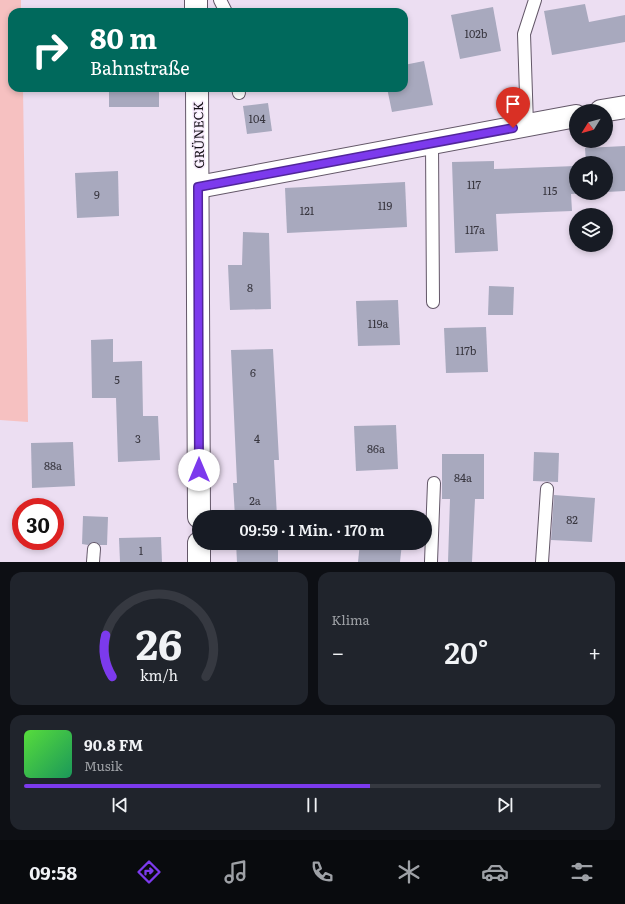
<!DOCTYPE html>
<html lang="de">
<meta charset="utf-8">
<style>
:root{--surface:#171b24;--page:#20242c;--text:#f1f3f6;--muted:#9ea1a6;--line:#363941;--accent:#7c3aed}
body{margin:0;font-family:Literata,serif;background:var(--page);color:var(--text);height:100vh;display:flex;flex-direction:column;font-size:15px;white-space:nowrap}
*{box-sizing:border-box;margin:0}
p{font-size:13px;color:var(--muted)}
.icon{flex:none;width:22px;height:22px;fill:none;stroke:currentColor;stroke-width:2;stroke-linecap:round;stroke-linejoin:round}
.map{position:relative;height:562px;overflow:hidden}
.sheet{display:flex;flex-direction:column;gap:10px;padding:10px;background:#0d0f14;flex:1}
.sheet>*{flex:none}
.banner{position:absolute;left:8px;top:8px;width:400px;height:84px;border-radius:12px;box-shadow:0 2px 6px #0003;background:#00695c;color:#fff;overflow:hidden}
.needle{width:26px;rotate:233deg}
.controls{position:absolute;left:569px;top:104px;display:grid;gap:8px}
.controls a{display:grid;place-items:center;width:44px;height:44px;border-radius:50%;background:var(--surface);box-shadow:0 2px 6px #0003;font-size:20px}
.speed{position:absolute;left:12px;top:498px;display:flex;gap:8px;font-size:20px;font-weight:700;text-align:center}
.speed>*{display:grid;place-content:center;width:52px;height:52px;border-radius:50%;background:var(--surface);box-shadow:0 2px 6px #0003;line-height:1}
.speed .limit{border:6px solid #d22;background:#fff;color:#111}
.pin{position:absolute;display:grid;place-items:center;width:34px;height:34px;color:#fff;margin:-41px -17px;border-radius:50% 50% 50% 0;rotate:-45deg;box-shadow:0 0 4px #0007}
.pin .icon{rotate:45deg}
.me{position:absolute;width:44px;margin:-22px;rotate:0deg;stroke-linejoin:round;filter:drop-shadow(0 0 3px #0008)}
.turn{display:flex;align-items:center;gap:14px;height:84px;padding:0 16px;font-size:18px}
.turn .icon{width:52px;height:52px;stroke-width:2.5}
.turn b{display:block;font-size:28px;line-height:34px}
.big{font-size:30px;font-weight:600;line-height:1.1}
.sheet .card{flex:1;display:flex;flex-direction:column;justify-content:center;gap:6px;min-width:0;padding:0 14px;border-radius:12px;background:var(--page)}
.sheet .dial{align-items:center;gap:0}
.dial svg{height:104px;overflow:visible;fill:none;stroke:var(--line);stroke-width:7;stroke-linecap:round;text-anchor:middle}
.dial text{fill:var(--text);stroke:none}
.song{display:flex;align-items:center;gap:12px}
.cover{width:48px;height:48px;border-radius:6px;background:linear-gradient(135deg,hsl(110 70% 55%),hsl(150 70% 35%))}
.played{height:4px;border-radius:2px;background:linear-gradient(90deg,var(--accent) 60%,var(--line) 60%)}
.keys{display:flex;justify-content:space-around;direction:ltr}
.heat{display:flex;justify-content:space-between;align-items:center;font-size:22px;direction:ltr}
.sheet .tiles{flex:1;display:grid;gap:10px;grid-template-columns:1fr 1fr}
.card:last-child{grid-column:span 2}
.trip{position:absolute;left:192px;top:510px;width:240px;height:40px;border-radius:20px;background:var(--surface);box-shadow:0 2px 6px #0003;font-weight:600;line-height:40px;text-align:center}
.tab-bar{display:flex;height:64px;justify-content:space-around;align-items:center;background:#090b0e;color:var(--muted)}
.tab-bar .icon{width:28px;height:28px}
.tab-bar .selected{color:var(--accent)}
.tab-bar b{font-size:18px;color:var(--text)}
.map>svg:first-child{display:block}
.green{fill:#f6c1c1}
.building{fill:#a8a9be}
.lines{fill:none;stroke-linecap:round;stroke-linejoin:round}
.service-casing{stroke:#635768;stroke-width:14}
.minor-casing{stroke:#635768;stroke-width:24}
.service{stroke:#fff;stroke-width:12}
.minor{stroke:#fff;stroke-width:22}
.route-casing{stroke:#51269a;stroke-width:10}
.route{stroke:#7c3aed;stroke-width:7}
.labels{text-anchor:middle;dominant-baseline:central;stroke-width:3;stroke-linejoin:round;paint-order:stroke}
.number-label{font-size:11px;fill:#38363f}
.street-label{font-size:13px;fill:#130f15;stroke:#f8ecfd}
</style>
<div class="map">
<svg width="625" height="562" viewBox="0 0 625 562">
<rect width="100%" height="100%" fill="#ecdef2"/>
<path class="green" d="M0,0H21V12H12V88H23L28,422L0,420Z"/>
<g class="building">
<path d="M585,4L589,22L625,15V42L552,55L544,11Z"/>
<path d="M493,7L501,51L460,59L451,15Z"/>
<path d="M424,61L433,105L392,112L387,88H404V65Z"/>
<rect x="109" y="88" width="50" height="19"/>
<path d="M268,103L272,131L247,134L243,106Z"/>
<path d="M625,146V191L606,192V163H586L585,148Z"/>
<path d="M494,161V169L576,166V193H587L571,194L572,211L496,214L498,251L455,253L452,162Z"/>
<path d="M118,171L119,216L77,218L75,173Z"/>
<path d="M405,182L407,227L287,233L285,188Z"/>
<path d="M243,232L269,233L271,309L230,310L228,265H242Z"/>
<path d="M489,286L514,287L513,315H488Z"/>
<path d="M398,300L400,345L358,346L356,301Z"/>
<path d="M486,327L488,372L446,373L444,328Z"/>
<path d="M113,339V362L142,361L143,416H158L160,460L118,462L116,398H92L91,340Z"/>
<path d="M273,349L279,460H274L277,517H235L233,483H237L231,350Z"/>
<path d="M396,425L398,469L356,471L354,426Z"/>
<path d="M73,442L75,486L32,488L31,443Z"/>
<path d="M534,452L559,453L558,482L533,481Z"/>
<path d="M442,454H484V499H475L472,562H448L450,499H442Z"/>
<path d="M554,495L595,498L592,542L551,540Z"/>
<path d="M83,516L108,517L107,545H100L94,542L88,545L82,544Z"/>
<path d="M161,537L162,562H120L119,538Z"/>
<path d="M236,543H278V562H237Z"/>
<path d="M360,543H402L400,562H358Z"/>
</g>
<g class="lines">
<defs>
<g id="service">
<path d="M220,0L226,12"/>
<path d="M238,88L239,93"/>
<path d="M527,125L524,34L535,0"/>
<path d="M432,143L433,302"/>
<path d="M93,562L94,549"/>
<path d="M431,562L434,483"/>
<path d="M542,562L547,489"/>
</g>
<g id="minor">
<path d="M196,0V12"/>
<path d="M197,88L199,517"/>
<path d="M601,111L625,107"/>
<path d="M198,187L576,116"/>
<path d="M199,543V562"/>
</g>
</defs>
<use href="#service" class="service-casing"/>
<use href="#minor" class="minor-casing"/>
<use href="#service" class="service"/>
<use href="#minor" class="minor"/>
</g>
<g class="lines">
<defs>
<path id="route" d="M199,470L198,187L513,128"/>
</defs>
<use href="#route" class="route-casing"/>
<use href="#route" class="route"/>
</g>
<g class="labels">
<g class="number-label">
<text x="476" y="33">102b</text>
<text x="257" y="118">104</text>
<text x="474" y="184">117</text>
<text x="550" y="190">115</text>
<text x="97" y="194">9</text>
<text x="385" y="205">119</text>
<text x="307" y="210">121</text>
<text x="475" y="229">117a</text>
<text x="250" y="287">8</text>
<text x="378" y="323">119a</text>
<text x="466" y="350">117b</text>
<text x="253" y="372">6</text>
<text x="117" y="379">5</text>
<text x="138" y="438">3</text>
<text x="257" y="438">4</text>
<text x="376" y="448">86a</text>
<text x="53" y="465">88a</text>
<text x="463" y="477">84a</text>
<text x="255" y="500">2a</text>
<text x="572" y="519">82</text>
<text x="141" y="550">1</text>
</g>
<g class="street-label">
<text transform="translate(198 135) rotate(-91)">GRÜNECK</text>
</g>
</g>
</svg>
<div class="controls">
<a><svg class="needle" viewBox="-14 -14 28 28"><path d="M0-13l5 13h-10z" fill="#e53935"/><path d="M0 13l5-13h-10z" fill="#9ea1a6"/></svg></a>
<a><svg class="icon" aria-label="sound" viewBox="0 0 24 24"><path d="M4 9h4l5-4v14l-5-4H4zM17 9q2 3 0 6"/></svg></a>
<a><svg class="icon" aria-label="layers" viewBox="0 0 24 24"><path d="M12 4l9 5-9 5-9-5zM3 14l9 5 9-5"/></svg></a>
</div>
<div class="speed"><div class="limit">30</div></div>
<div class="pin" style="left:513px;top:128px;background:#d93025"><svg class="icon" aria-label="arrive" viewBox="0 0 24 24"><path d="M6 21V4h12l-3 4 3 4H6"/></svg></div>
<svg class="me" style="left:199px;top:470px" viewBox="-20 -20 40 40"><circle r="19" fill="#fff"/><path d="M0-13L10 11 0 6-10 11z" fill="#7c3aed"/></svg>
<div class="trip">09:59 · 1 Min. · 170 m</div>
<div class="banner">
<div class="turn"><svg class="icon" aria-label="right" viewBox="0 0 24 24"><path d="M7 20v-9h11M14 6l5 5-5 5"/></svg><div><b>80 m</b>Bahnstraße</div></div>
</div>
</div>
<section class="sheet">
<div class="tiles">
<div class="card dial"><svg viewBox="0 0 100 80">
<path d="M14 69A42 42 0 1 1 86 69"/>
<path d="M14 69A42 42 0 0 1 9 37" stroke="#7c3aed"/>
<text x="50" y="56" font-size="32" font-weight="700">26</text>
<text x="50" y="72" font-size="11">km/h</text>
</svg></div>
<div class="card"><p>Klima</p>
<div class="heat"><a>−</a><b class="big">20°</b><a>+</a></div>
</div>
<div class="card">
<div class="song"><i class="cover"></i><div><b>90.8 FM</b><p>Musik</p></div></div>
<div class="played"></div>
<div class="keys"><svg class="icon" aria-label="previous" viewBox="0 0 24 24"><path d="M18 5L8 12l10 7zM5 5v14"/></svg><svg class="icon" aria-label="pause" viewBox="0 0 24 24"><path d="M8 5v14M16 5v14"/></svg><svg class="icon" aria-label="next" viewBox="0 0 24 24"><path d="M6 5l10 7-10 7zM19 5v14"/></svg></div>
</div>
</div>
</section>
<nav class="tab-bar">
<b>09:58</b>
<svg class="icon selected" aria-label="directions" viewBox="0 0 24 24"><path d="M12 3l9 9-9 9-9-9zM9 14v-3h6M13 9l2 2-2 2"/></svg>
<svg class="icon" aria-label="music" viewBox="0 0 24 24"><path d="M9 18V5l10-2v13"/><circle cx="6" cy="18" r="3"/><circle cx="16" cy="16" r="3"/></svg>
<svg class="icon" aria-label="phone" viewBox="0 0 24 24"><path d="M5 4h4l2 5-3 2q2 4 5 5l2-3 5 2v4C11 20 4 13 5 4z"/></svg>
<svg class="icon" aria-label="climate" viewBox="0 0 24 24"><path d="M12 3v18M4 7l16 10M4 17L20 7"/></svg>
<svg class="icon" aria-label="car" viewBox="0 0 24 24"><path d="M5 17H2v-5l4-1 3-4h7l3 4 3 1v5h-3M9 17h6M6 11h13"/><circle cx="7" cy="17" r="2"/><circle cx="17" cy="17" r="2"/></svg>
<svg class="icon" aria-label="filters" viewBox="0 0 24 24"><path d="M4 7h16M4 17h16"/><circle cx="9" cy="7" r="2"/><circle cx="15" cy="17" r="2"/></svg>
</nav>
